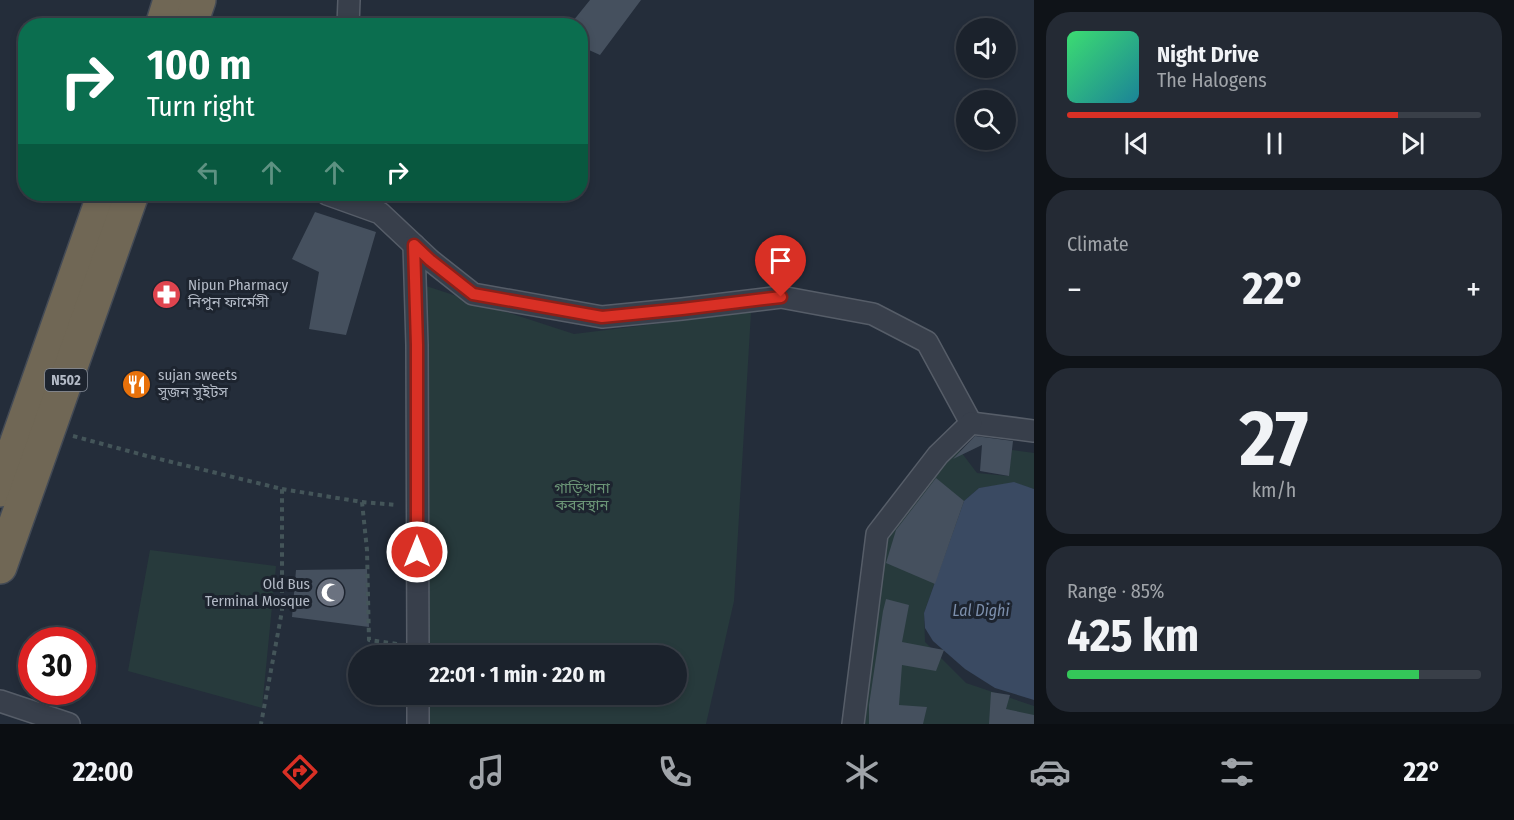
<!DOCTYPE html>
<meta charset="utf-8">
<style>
:root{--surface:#1b222c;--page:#242a34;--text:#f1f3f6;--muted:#a0a4a9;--line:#393f48;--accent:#d93025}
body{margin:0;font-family:"Fira Sans Condensed","Noto Sans Bengali",sans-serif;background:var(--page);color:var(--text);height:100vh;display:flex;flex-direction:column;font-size:22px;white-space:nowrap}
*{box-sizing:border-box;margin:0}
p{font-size:20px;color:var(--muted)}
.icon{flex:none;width:33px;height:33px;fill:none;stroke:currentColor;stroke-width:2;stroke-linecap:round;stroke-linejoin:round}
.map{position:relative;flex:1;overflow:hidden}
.side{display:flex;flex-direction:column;gap:12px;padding:12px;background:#0f1318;width:480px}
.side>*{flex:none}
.top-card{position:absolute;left:18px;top:18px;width:570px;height:183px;border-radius:24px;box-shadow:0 3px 9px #0003,0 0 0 2px var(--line);background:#0b6e4f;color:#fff;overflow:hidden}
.fabs{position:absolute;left:956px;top:18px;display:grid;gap:12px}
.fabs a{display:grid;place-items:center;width:60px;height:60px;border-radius:50%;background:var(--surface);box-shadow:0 3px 9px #0003,0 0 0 2px var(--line);font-size:30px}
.speed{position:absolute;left:18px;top:627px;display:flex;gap:12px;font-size:30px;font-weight:700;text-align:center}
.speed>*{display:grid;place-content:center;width:78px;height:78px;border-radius:50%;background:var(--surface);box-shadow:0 3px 9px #0003,0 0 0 2px var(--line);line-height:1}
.speed .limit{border:9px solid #d22;background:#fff;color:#111}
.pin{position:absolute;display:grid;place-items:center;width:51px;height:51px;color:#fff;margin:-62px -26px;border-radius:50% 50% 50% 0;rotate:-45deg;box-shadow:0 0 6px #0007}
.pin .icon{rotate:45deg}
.me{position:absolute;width:66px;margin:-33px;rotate:0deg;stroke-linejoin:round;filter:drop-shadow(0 0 4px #0008)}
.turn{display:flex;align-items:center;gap:21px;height:126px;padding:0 30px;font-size:27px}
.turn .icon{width:78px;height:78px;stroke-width:2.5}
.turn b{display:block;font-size:42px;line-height:51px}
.lanes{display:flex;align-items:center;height:57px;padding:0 30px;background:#0003;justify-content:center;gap:30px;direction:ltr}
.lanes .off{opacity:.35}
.big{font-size:45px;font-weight:700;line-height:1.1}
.side .tile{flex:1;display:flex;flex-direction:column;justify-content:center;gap:9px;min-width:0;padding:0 21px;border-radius:24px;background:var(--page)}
.side .dial{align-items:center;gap:0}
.dial b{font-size:78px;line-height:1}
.song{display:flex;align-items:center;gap:18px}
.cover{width:72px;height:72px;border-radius:9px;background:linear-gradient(135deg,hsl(140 70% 55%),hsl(190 70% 35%))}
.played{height:6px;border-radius:3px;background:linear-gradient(90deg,var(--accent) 80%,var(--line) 80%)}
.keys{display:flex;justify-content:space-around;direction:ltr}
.heat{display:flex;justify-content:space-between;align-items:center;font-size:33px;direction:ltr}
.charge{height:9px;border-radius:4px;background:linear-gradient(90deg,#34c759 85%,var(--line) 0)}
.trip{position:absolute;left:348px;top:645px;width:339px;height:60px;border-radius:30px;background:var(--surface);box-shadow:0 3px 9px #0003,0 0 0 2px var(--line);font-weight:700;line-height:60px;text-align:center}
.tabs{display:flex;height:96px;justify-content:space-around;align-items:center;background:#0b0e12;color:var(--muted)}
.tabs .icon{width:42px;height:42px}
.tabs .on{color:var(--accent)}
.tabs b{font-size:27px;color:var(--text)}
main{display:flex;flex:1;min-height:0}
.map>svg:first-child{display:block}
.green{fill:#273a3c}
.water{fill:#3a4a62}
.building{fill:#45505e}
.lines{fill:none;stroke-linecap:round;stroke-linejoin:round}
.street-casing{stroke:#565d68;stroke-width:24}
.highway-casing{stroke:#434a55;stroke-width:36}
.path{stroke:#445559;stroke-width:4;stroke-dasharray:4.5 4.5;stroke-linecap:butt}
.street{stroke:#383f4b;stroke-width:21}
.highway{stroke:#706755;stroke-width:33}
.route-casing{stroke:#8d1f18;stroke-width:15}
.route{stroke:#d93025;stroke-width:10}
.labels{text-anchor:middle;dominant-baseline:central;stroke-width:6;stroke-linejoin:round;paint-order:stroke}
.shield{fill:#1d242f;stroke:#868d99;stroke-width:1.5}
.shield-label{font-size:14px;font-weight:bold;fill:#b3bac6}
.poi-label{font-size:15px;fill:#b3bac6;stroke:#1d242f;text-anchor:start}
.park-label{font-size:15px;fill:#6c9677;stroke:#1d242f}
.water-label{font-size:16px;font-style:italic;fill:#7c8fac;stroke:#1d242f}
</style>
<main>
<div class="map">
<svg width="1034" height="724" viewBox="0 0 1034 724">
<rect width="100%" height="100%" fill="#242d3a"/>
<g class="green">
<path d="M426,286L574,334L751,312L734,601L706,724H424V695L676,694V656L424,655Z"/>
<path d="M958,448L977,473L1008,476L1012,450L1034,453V489L1014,483L979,488L964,501L924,613L925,642L966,683L1034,706V724H852L877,534Z"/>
<path d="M150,550L276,566L262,708L128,671Z"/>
</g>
<path class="water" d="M1014,482L1034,489V700L995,688L965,669L933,641L925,628L924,613L964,501L979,488Z"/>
<g class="building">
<path d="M590,0H641L600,55L580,46V26H569Z"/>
<path d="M315,212L376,232L346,335L309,329L319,272L292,259Z"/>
<path d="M975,436L1013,441L1009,476L980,471L982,445L953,459Z"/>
<path d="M936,478L964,501L935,584L886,563L896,530Z"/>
<path d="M367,569L369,627L292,617L296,570Z"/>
<path d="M886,599L909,605L902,642L944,650L936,671L902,665L899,705L927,707L923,724H869V705L883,611Z"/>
<path d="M991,692L1010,695L1006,709L1034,715V724H989Z"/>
</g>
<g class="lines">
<defs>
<g id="street">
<path d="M348,26L349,0"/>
<path d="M327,194L380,213L430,260L473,294L602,317L682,309L781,297L873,314L927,342L971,423"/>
<path d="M414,245L417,345L418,656"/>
<path d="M971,423L1034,431"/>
<path d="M418,694V724"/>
<path d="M0,701L69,724"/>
<path d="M853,724L877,534L938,455L971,423"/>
</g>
<g id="highway">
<path d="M162,26L170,0"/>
<path d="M190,26L199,0"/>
<path d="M0,490L104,194"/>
<path d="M0,567L132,194"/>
</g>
</defs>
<use href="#street" class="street-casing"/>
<use href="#highway" class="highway-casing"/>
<g class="path">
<path d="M73,436L147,456L282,489V611L261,724"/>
<path d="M282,489L362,502L367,550L369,640L397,644"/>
<path d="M362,502L397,505"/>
</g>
<use href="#street" class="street"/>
<use href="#highway" class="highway"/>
</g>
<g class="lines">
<defs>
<path id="route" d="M417,552V345L414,245L430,260L473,294L602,317L682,309L781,297"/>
</defs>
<use href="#route" class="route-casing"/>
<use href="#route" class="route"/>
</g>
<defs>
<symbol id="pharmacy-disc" viewBox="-11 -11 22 22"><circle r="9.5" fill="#e0444e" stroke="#1d242f"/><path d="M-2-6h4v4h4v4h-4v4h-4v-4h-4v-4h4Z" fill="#fff"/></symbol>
<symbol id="restaurant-disc" viewBox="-11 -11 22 22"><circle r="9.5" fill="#e8710a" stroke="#1d242f"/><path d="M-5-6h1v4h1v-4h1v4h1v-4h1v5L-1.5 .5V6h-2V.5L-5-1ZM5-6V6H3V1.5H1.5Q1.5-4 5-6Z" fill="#fff"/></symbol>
<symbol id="mosque-disc" viewBox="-11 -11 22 22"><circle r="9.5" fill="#6b7280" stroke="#1d242f"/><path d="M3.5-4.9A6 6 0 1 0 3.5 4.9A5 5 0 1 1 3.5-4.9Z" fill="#fff"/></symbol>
</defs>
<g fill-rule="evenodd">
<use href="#pharmacy-disc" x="150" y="278" width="33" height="33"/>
<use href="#restaurant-disc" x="120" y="368" width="33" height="33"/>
<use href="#mosque-disc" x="314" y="576" width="33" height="33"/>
</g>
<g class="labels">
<rect class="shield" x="45" y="369" width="42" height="22" rx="4.5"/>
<g class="shield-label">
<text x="66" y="380">N502</text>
</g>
<g class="poi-label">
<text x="188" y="285">Nipun Pharmacy<tspan x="188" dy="17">নিপুন ফার্মেসী</tspan></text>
<text x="158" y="375">sujan sweets<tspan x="158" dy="17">সুজন সুইটস</tspan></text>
<text x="310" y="584" text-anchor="end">Old Bus<tspan x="310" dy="17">Terminal Mosque</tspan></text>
</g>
<g class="park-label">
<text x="582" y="488">গাড়িখানা<tspan x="582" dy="17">কবরস্থান</tspan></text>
</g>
<g class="water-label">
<text x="981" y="610">Lal Dighi</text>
</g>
</g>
</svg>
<div class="fabs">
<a><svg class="icon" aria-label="sound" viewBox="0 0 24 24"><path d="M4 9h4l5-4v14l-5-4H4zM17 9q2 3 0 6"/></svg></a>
<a><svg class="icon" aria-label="search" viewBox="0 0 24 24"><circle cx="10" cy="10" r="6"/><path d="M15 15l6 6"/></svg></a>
</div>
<div class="speed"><div class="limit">30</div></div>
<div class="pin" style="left:781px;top:297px;background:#d93025"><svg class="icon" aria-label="arrive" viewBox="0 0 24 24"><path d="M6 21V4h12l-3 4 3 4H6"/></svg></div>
<svg class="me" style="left:417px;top:552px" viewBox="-20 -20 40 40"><circle r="17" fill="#d93025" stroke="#fff" stroke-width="3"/><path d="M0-11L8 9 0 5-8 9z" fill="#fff"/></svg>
<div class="trip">22:01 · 1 min · 220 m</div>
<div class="top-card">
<div class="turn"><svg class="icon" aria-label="right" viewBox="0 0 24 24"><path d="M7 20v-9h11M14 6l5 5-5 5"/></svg><div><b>100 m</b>Turn right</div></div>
<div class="lanes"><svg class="icon off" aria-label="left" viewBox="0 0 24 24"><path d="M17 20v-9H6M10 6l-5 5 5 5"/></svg><svg class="icon off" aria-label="ahead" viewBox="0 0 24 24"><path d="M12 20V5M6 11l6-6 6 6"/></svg><svg class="icon off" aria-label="ahead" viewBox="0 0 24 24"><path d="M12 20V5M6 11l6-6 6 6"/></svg><svg class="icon" aria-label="right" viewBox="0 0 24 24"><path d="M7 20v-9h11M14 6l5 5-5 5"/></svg></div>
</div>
</div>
<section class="side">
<div class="tile">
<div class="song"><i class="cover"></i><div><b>Night Drive</b><p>The Halogens</p></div></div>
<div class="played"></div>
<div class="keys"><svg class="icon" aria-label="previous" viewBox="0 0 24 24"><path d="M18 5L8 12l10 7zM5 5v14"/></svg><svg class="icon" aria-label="pause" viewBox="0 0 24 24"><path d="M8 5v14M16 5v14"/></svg><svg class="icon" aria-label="next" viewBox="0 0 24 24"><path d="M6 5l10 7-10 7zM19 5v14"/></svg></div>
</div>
<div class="tile"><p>Climate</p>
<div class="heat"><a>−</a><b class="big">22°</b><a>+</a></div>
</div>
<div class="tile dial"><b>27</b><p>km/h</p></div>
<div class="tile"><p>Range · 85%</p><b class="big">425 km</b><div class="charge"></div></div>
</section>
</main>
<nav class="tabs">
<b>22:00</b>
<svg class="icon on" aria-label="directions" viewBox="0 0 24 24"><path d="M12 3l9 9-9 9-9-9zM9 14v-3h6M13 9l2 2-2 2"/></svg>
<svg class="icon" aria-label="music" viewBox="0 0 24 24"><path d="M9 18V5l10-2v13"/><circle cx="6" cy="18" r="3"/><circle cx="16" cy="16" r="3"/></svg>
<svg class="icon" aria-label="phone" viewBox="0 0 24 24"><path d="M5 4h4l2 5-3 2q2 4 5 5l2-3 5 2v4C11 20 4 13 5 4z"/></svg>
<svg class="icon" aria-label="climate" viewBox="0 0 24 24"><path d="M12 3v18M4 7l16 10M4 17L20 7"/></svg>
<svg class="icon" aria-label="car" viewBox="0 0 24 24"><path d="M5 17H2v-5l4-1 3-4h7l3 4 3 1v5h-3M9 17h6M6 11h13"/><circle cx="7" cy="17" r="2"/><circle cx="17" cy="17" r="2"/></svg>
<svg class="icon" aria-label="filters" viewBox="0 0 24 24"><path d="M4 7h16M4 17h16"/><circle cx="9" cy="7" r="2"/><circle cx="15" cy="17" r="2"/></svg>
<b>22°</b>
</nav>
